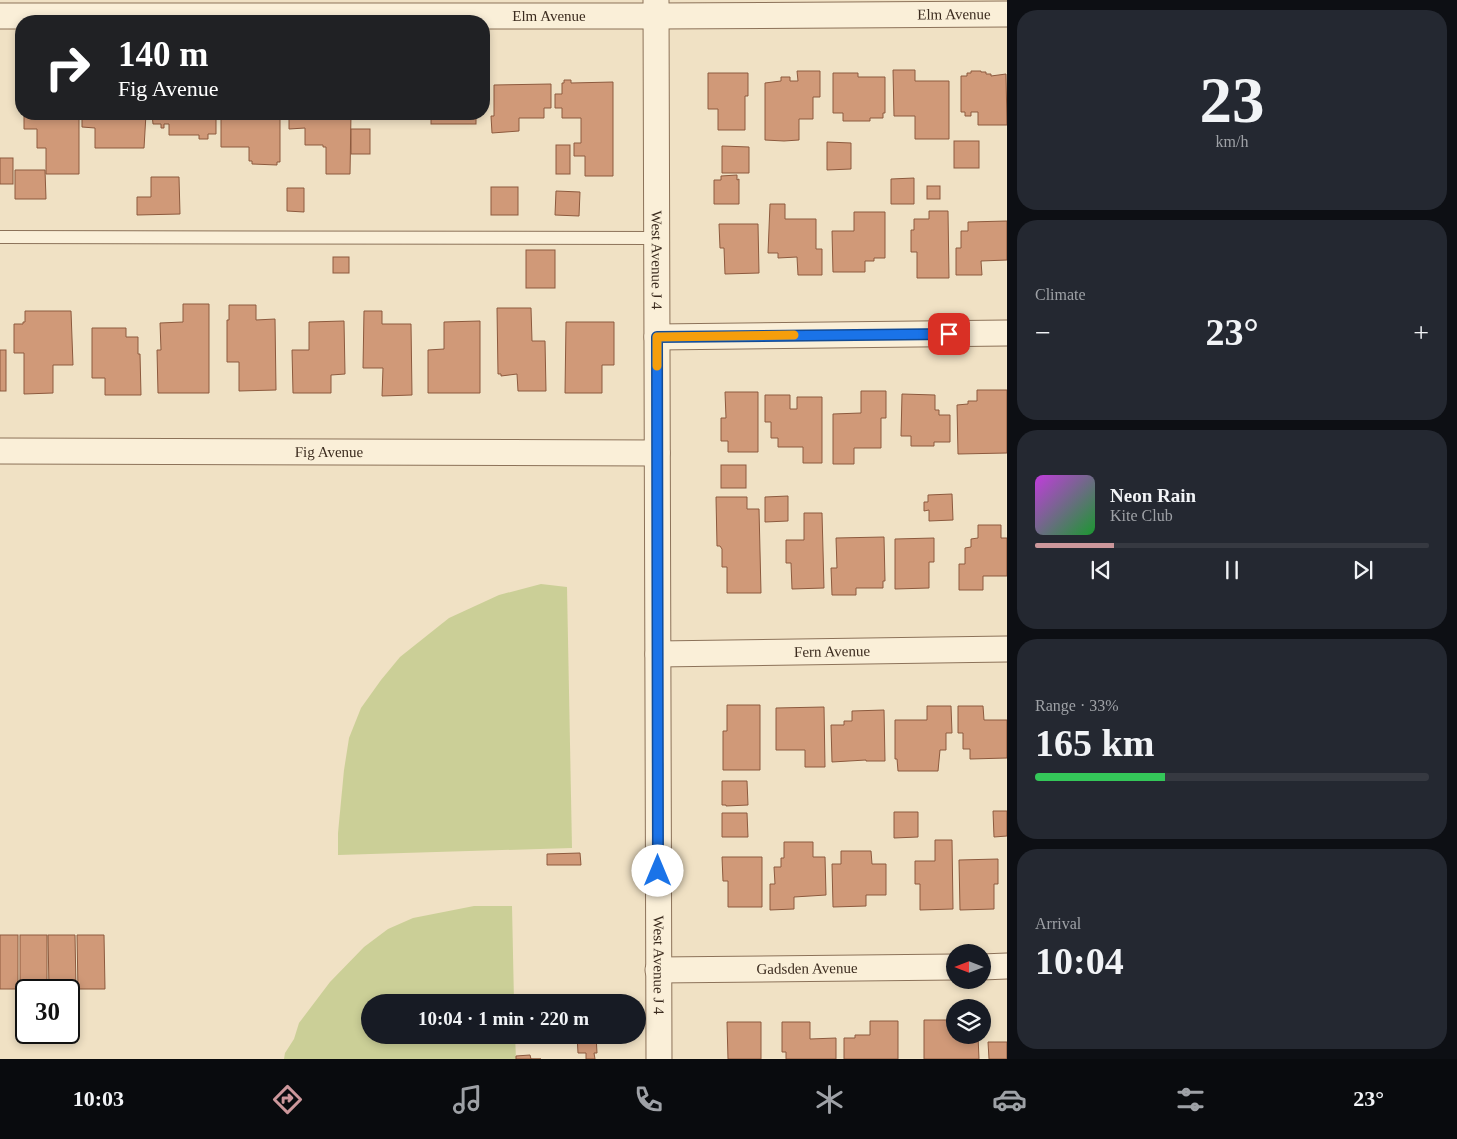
<!DOCTYPE html>
<meta charset="utf-8">
<style>
:root{--surface:#171b24;--page:#242831;--text:#f1f3f6;--muted:#9ea1a6;--line:#363941;--accent:#cc979b}
body{margin:0;font-family:"Times New Roman",serif;background:var(--page);color:var(--text);height:100vh;display:flex;flex-direction:column;font-size:19px;white-space:nowrap}
*{box-sizing:border-box;margin:0}
p{font-size:16px;color:var(--muted)}
.icon{flex:none;width:28px;height:28px;fill:none;stroke:currentColor;stroke-width:2;stroke-linecap:round;stroke-linejoin:round}
.map{position:relative;flex:1;overflow:hidden}
.side{display:flex;flex-direction:column;gap:10px;padding:10px;background:#0d0f14;width:450px}
.side>*{flex:none}
.banner{position:absolute;left:15px;top:15px;width:475px;height:105px;border-radius:20px;box-shadow:0 2px 8px #0003;background:#202124;color:#fff;overflow:hidden}
.needle{width:32px;rotate:270deg}
.buttons{position:absolute;left:946px;top:944px;display:grid;gap:10px}
.buttons a{display:grid;place-items:center;width:45px;height:45px;border-radius:50%;background:var(--surface);box-shadow:0 2px 8px #0003;font-size:25px}
.speed{position:absolute;left:15px;top:979px;display:flex;gap:10px;font-size:25px;font-weight:700;text-align:center}
.speed>*{display:grid;place-content:center;width:65px;height:65px;border-radius:50%;background:var(--surface);box-shadow:0 2px 8px #0003;line-height:1}
.speed .limit{border:2px solid #111;border-radius:8px;background:#fff;color:#111}
.pin{position:absolute;display:grid;place-items:center;width:42px;height:42px;color:#fff;margin:-21px;border-radius:10px;box-shadow:0 2px 8px #0006}
.me{position:absolute;width:55px;margin:-28px;rotate:0deg;stroke-linejoin:round;filter:drop-shadow(0 0 4px #0008)}
.turn{display:flex;align-items:center;gap:18px;height:105px;padding:0 20px;font-size:22px}
.turn .icon{width:65px;height:65px;stroke-width:2.5}
.turn b{display:block;font-size:35px;line-height:42px}
.big{font-size:38px;font-weight:700;line-height:1.1}
.side .tile{flex:1;display:flex;flex-direction:column;justify-content:center;gap:8px;min-width:0;padding:0 18px;border-radius:20px;background:var(--page)}
.side .dial{align-items:center;gap:0}
.dial b{font-size:65px;line-height:1}
.song{display:flex;align-items:center;gap:15px}
.cover{width:60px;height:60px;border-radius:8px;background:linear-gradient(135deg,hsl(290 70% 55%),hsl(130 70% 35%))}
.played{height:5px;border-radius:2px;background:linear-gradient(90deg,var(--accent) 20%,var(--line) 20%)}
.keys{display:flex;justify-content:space-around;direction:ltr}
.heat{display:flex;justify-content:space-between;align-items:center;font-size:28px;direction:ltr}
.charge{height:8px;border-radius:4px;background:linear-gradient(90deg,#34c759 33%,var(--line) 0)}
.trip{position:absolute;left:361px;top:994px;width:285px;height:50px;border-radius:25px;background:var(--surface);box-shadow:0 2px 8px #0003;font-weight:700;line-height:50px;text-align:center}
.tab-bar{display:flex;height:80px;justify-content:space-around;align-items:center;background:#090b0e;color:var(--muted)}
.tab-bar .icon{width:35px;height:35px}
.tab-bar .current{color:var(--accent)}
.tab-bar b{font-size:22px;color:var(--text)}
main{display:flex;flex:1;min-height:0}
.map>svg:first-child{display:block}
.green{fill:#cbcf97}
.building{fill:#d09978;stroke:#8d5a3e}
.lines{fill:none;stroke-linecap:round;stroke-linejoin:round}
.lane-casing{stroke:#8c7259;stroke-width:14}
.street-casing{stroke:#8c7259;stroke-width:27}
.lane{stroke:#faefd8;stroke-width:12}
.street{stroke:#faefd8;stroke-width:25}
.route-casing{stroke:#114b97;stroke-width:12}
.route{stroke:#1a73e8;stroke-width:9}
.slow{stroke:#f59e0b;stroke-width:9}
.labels{text-anchor:middle;dominant-baseline:central;stroke-width:5;stroke-linejoin:round;paint-order:stroke}
.street-label{font-size:15px;fill:#3b2b1e;stroke:#f7ecd4}
</style>
<main>
<div class="map">
<svg width="1007" height="1059" viewBox="0 0 1007 1059">
<rect width="100%" height="100%" fill="#f0e1c4"/>
<g class="green">
<path d="M541,584L567,587L572,848L338,855V833L344,770L349,738L361,708L381,680L400,657L449,618L499,595Z"/>
<path d="M474,906H512L514,1002H370V1035H515L516,1059H284L285,1053L294,1039L299,1023L330,982L364,947L388,929L413,918Z"/>
</g>
<g class="building">
<path d="M893,70H915V81H949V139H915V116H894Z"/>
<path d="M797,71H820V97H813V119H799V140L784,141L765,140V83L781,81V77H790V81H798Z"/>
<path d="M971,71H981V72H986V74H991V76L1006,74L1007,125H978V112H971V116H965V112H961V76H967V73H971Z"/>
<path d="M708,73H748V96H745V130H718V109H708Z"/>
<path d="M833,73H858V77H885V113H883V118H870V121H843V113H833Z"/>
<path d="M564,80H571V83L613,82V176H585V156H574V143H581V118H562V108H555V94H562V83H564Z"/>
<path d="M551,84V108H544V118H519V131L492,133L491,116H494V85Z"/>
<path d="M24,114H79V174H46V148H37V129H24Z"/>
<path d="M82,114H146L144,148H95V128L82,127Z"/>
<path d="M152,114H216V134H208V139H199V135H169V124H164V128H161V124H153Z"/>
<path d="M249,114H280V162H277V165L252,164V161H249V147H221V119H236V115H249Z"/>
<path d="M289,114H351L350,174H326V147H323V145H305V128L289,129Z"/>
<path d="M364,114H414V115H376V117H368V115Z"/>
<rect x="431" y="114" width="45" height="10"/>
<rect x="351" y="129" width="19" height="25"/>
<rect x="954" y="141" width="25" height="27"/>
<path d="M827,142L851,143V169L827,170Z"/>
<rect x="556" y="145" width="14" height="29"/>
<path d="M722,146L749,147V173H722Z"/>
<rect x="0" y="158" width="13" height="26"/>
<path d="M15,170H45L46,199H15Z"/>
<path d="M737,175V180L739,179V204H714V180H721V176Z"/>
<path d="M151,177H179L180,214L137,215V197H151Z"/>
<path d="M914,178V204H891V179Z"/>
<rect x="927" y="186" width="13" height="13"/>
<rect x="491" y="187" width="27" height="28"/>
<path d="M287,188H304V212L287,211Z"/>
<path d="M556,191L580,192L579,216L555,215Z"/>
<path d="M770,204H785V219H816V249H822V275H798L797,257L778,258V253H768Z"/>
<path d="M929,211H948L949,278H917V252H911V230H914V219H929Z"/>
<path d="M854,212H885V258H874V261H865V272H833L832,231H854Z"/>
<path d="M1007,221V260L981,261L982,275H956V248H961V231H968V222Z"/>
<path d="M719,224H758L759,273L725,274L724,248H720Z"/>
<rect x="526" y="250" width="29" height="38"/>
<rect x="333" y="257" width="16" height="16"/>
<path d="M183,304H209V393H158L157,350H161L160,323L183,322Z"/>
<path d="M229,305H256V320L275,319L276,390L239,391V362H227V320H229Z"/>
<path d="M497,308H531L532,341H545L546,391H518L517,374L501,376V374H498Z"/>
<path d="M25,311H71L73,365H53V393L24,394V353H14V324H23V322H25Z"/>
<path d="M364,311H382V324H411L412,395L382,396L383,368H363Z"/>
<path d="M344,321L345,374L331,375V393H293L292,350H309V322Z"/>
<path d="M480,321V393H428V350L444,349V322Z"/>
<path d="M566,322H614V365H602V393H565Z"/>
<path d="M92,328H126V337H138V354H140L141,395H105V378H92Z"/>
<rect x="0" y="350" width="6" height="41"/>
<path d="M977,390H1007V453L958,454L957,405L968,404V401H977Z"/>
<path d="M861,391H886V418H881V448H854V464H833V414L861,413Z"/>
<path d="M725,392H758V452H728V441H721V418H726Z"/>
<path d="M902,394L935,395V410H939V415H950V442H934V446H911V436H901Z"/>
<path d="M765,395H790V409H797V397H822V463H803V447H778V438H771V422H765Z"/>
<rect x="721" y="465" width="25" height="23"/>
<path d="M952,494L953,520L929,521V510L924,511V502H928V495Z"/>
<path d="M788,496V521L765,522V497Z"/>
<path d="M716,497H747V509H759L761,593H727V567H722V549L720,546H717Z"/>
<path d="M804,513H822L824,588L792,589L791,563H786V540H804Z"/>
<path d="M978,525H1001V538H1007V576H983V590H959V564H965V548L971,547V539L978,538Z"/>
<path d="M884,537L885,581H883V588H856V595H832L831,568H837L836,538Z"/>
<path d="M934,538V562H929V588L895,589V539Z"/>
<path d="M727,705H760V770H723V731H727Z"/>
<path d="M927,706H951L952,733H946V750H940L938,771H898L897,759H895V720H927Z"/>
<path d="M958,706H983L984,720H1007V758L970,759V749H963V733H958Z"/>
<path d="M824,707L825,767H805V750H776V708Z"/>
<path d="M884,710L885,761H866V760L832,762L831,725H844V721H852V711Z"/>
<path d="M722,781H747L748,805L726,806V805H722Z"/>
<path d="M993,811H1007V836L994,837Z"/>
<path d="M894,812H918V837L894,838Z"/>
<path d="M722,813H747L748,837H722Z"/>
<path d="M935,840H952L953,909L920,910V884H915V861H935Z"/>
<path d="M784,842H813V857H825L826,895L794,897V909L770,910V884H775L774,867H781V858H784Z"/>
<path d="M841,851H871L872,864H886V895H866V906L833,907L832,864H841Z"/>
<path d="M580,853L581,865H547V854Z"/>
<path d="M722,857H762V907H728V881H723Z"/>
<path d="M998,859V884H994V909L960,910L959,860Z"/>
<rect x="0" y="935" width="18" height="54"/>
<rect x="20" y="935" width="27" height="54"/>
<path d="M48,935H75L76,989H49Z"/>
<path d="M77,935H104L105,989H78Z"/>
<path d="M924,1020H952V1033H955V1035H967V1036H978L979,1059H924Z"/>
<path d="M870,1021H898V1059H844V1038H855V1035H870Z"/>
<path d="M727,1022H761V1059H728Z"/>
<path d="M782,1022H810V1039L836,1038V1059H786V1052H782Z"/>
<path d="M577,1035H596L597,1053H594L595,1059H586V1053H578Z"/>
<path d="M988,1042H1007V1059H989Z"/>
<path d="M530,1055L531,1059H541H516V1056Z"/>
</g>
<g class="lines">
<defs>
<path id="lane" d="M0,237L657,238"/>
<g id="street">
<path id="s1" d="M656,0L659,1059"/>
<path id="s2" d="M0,16H656L1007,14"/>
<path d="M657,337L1007,333"/>
<path id="s3" d="M0,451L657,453"/>
<path id="s4" d="M658,654L1007,649"/>
<path d="M982,967L1007,966"/>
<path id="s5" d="M658,970L955,967"/>
</g>
</defs>
<use href="#lane" class="lane-casing"/>
<use href="#street" class="street-casing"/>
<use href="#lane" class="lane"/>
<use href="#street" class="street"/>
</g>
<g class="lines">
<defs>
<path id="route" d="M658,871L657,337L949,334"/>
</defs>
<use href="#route" class="route-casing"/>
<use href="#route" class="route"/>
<path class="slow" d="M657,366V337L794,335"/>
</g>
<g class="labels">
<g class="street-label">
<text stroke="none"><textPath href="#s2" startOffset="954">Elm Avenue</textPath></text>
<text stroke="none"><textPath href="#s2" startOffset="549">Elm Avenue</textPath></text>
<text stroke="none"><textPath href="#s1" startOffset="260">West Avenue J 4</textPath></text>
<text stroke="none"><textPath href="#s3" startOffset="329">Fig Avenue</textPath></text>
<text stroke="none"><textPath href="#s4" startOffset="174">Fern Avenue</textPath></text>
<text stroke="none"><textPath href="#s1" startOffset="965">West Avenue J 4</textPath></text>
<text stroke="none"><textPath href="#s5" startOffset="149">Gadsden Avenue</textPath></text>
</g>
</g>
</svg>
<div class="buttons">
<a><svg class="needle" viewBox="-14 -14 28 28"><path d="M0-13l5 13h-10z" fill="#e53935"/><path d="M0 13l5-13h-10z" fill="#9ea1a6"/></svg></a>
<a><svg class="icon" aria-label="layers" viewBox="0 0 24 24"><path d="M12 4l9 5-9 5-9-5zM3 14l9 5 9-5"/></svg></a>
</div>
<div class="speed"><div class="limit">30</div></div>
<div class="pin" style="left:949px;top:334px;background:#d93025"><svg class="icon" aria-label="arrive" viewBox="0 0 24 24"><path d="M6 21V4h12l-3 4 3 4H6"/></svg></div>
<svg class="me" style="left:658px;top:871px" viewBox="-20 -20 40 40"><circle r="19" fill="#fff"/><path d="M0-13L10 11 0 6-10 11z" fill="#1a73e8"/></svg>
<div class="trip">10:04 · 1 min · 220 m</div>
<div class="banner">
<div class="turn"><svg class="icon" aria-label="right" viewBox="0 0 24 24"><path d="M7 20v-9h11M14 6l5 5-5 5"/></svg><div><b>140 m</b>Fig Avenue</div></div>
</div>
</div>
<section class="side">
<div class="tile dial"><b>23</b><p>km/h</p></div>
<div class="tile"><p>Climate</p>
<div class="heat"><a>−</a><b class="big">23°</b><a>+</a></div>
</div>
<div class="tile">
<div class="song"><i class="cover"></i><div><b>Neon Rain</b><p>Kite Club</p></div></div>
<div class="played"></div>
<div class="keys"><svg class="icon" aria-label="previous" viewBox="0 0 24 24"><path d="M18 5L8 12l10 7zM5 5v14"/></svg><svg class="icon" aria-label="pause" viewBox="0 0 24 24"><path d="M8 5v14M16 5v14"/></svg><svg class="icon" aria-label="next" viewBox="0 0 24 24"><path d="M6 5l10 7-10 7zM19 5v14"/></svg></div>
</div>
<div class="tile"><p>Range · 33%</p><b class="big">165 km</b><div class="charge"></div></div>
<div class="tile"><p>Arrival</p><b class="big">10:04</b></div>
</section>
</main>
<nav class="tab-bar">
<b>10:03</b>
<svg class="icon current" aria-label="directions" viewBox="0 0 24 24"><path d="M12 3l9 9-9 9-9-9zM9 14v-3h6M13 9l2 2-2 2"/></svg>
<svg class="icon" aria-label="music" viewBox="0 0 24 24"><path d="M9 18V5l10-2v13"/><circle cx="6" cy="18" r="3"/><circle cx="16" cy="16" r="3"/></svg>
<svg class="icon" aria-label="phone" viewBox="0 0 24 24"><path d="M5 4h4l2 5-3 2q2 4 5 5l2-3 5 2v4C11 20 4 13 5 4z"/></svg>
<svg class="icon" aria-label="climate" viewBox="0 0 24 24"><path d="M12 3v18M4 7l16 10M4 17L20 7"/></svg>
<svg class="icon" aria-label="car" viewBox="0 0 24 24"><path d="M5 17H2v-5l4-1 3-4h7l3 4 3 1v5h-3M9 17h6M6 11h13"/><circle cx="7" cy="17" r="2"/><circle cx="17" cy="17" r="2"/></svg>
<svg class="icon" aria-label="filters" viewBox="0 0 24 24"><path d="M4 7h16M4 17h16"/><circle cx="9" cy="7" r="2"/><circle cx="15" cy="17" r="2"/></svg>
<b>23°</b>
</nav>
